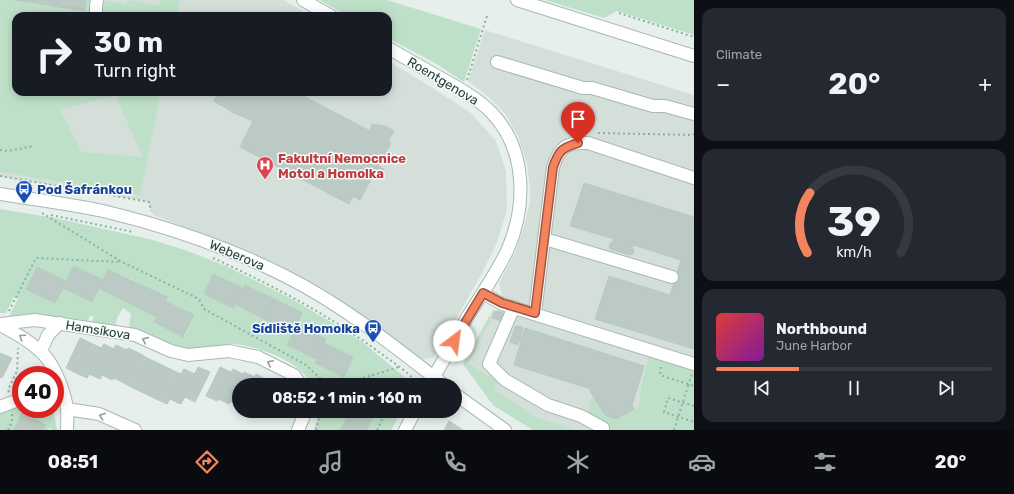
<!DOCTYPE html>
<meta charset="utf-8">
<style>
:root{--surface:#171b24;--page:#242831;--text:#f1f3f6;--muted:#9ea1a6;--line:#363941;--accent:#f4845f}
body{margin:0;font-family:Rubik,sans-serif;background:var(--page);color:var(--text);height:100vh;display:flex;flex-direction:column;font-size:15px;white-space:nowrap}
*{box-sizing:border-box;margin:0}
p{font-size:13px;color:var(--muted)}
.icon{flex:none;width:22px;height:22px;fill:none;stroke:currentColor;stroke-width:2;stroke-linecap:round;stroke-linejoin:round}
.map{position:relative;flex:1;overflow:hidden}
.details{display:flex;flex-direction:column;gap:8px;padding:8px;background:#0d0f14;width:320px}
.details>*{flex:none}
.guide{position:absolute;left:12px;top:12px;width:380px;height:84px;border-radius:12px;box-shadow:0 2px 10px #0003;background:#171b24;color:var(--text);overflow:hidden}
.speed{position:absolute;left:12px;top:366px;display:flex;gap:8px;font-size:20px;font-weight:700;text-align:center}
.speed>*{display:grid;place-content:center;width:52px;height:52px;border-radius:50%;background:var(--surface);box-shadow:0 2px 10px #0003;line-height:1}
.speed .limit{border:6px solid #d22;background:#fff;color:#111}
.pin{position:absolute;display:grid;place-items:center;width:34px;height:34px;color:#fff;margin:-41px -17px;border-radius:50% 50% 50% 0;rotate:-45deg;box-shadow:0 0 4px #0007}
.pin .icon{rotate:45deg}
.me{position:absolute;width:44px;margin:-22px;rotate:30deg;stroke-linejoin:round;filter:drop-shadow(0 0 3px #0008)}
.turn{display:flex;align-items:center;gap:14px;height:84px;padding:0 16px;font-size:18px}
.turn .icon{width:52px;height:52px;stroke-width:2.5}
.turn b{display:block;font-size:28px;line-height:34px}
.big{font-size:30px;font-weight:700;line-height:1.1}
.details .tile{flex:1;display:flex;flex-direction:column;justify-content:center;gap:6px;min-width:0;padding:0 14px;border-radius:12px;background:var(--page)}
.details .dial{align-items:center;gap:0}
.dial svg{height:104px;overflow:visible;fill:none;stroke:var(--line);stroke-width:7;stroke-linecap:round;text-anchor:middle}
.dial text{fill:var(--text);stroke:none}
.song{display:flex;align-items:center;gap:12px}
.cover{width:48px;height:48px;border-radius:6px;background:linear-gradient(135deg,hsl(0 70% 55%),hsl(290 70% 35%))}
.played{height:4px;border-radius:2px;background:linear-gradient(90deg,var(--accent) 30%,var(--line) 30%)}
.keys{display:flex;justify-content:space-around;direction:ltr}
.heat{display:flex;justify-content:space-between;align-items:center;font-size:22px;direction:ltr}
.trip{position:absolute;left:232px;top:378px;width:230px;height:40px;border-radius:20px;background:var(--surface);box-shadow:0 2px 10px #0003;font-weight:700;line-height:40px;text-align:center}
.tabs{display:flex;height:64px;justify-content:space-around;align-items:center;background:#090b0e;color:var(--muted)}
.tabs .icon{width:28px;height:28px}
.tabs .selected{color:var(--accent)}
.tabs b{font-size:18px;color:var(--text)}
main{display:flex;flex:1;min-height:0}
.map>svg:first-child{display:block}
.built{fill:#d4dfda}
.green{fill:#bfe0c8;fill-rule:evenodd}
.building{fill:#bbcac4;stroke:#b8c9c2}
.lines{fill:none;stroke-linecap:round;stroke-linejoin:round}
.minor-casing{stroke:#a8b8b2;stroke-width:14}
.path{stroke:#86b3a5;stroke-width:2;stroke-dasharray:2 3;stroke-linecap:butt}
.minor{stroke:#fff;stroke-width:12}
.path-bridge{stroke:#86b3a5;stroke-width:2;stroke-dasharray:2 3;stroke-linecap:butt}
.oneway{stroke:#92a09c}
.route-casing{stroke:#9f563e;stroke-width:10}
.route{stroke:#f4845f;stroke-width:7}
.labels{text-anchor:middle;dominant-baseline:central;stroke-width:3;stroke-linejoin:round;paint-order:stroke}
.street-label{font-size:13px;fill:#24423a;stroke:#f7fbf9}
.health-label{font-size:13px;font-weight:bold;fill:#be3a42;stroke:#f7fbf9;text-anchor:start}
.transit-label{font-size:13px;font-weight:bold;fill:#164399;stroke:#f7fbf9;text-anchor:start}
</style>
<main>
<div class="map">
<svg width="694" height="430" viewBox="0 0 694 430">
<rect width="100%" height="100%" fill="#e6efeb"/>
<g class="built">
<path d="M0,0H284L311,16H16V92H388V61L428,85L471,113L496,141L506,171L507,209L497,243L481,275L436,354L433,358L423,359L323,289L273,262L156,216L152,213L148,202L0,176Z"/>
<path d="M485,30L694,95V430H533L493,405L463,364L493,309L498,311L502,303L503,298L499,283L515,253L526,219L530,202V187L527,163L518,136L506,115L500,108L485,94L468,81Z"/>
</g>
<g class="green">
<path d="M0,0H16L84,11L86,0H91V16H16V92H161L140,195L0,172ZM115,95L143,157L82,152L60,110Z"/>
<path d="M101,0L126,4L127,0L159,5L160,0H180L177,16H100Z"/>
<path d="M320,0H387L481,29L464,82L435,63L388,38V16H347Z"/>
<path d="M545,0H694V35L617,11L604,18Z"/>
<path d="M0,209L55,218L149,239L185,250L226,266L292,299L339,327L361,341L406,378L412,385H312C303,362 254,344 231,344C215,345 198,350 182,348C171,347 157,336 146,332C141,330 134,329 129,327L131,314L123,308L117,318L116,325L92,322L94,316H90L88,321C61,317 36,314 9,316L18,299L14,297L6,313H0ZM74,266L103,280L109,269L137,282V285L138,283L166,297L165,301L194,316L184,337L154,323L157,317L99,288L92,302L63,288L55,303L26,288L37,267L66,281ZM213,274L243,288L245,285L302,313L297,325L326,339L324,343L353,357L344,377L315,363L316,359L287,345L293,333L235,304L232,308L204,294Z"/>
<path d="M489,317L491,319L468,363L498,382L494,390L523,408L532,416L576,430H533L493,405L463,364Z"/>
<path d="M649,355L694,368V430H602C589,418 586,415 591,398H595L605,415L616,419L639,407L641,388Z"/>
<path d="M21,405V409H53L57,430H52L50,428L49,430H43L46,425L22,413L14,430H0V414Z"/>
<path d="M318,411H349L340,430H314L319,412Z"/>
<path d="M376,411H402L391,430H367Z"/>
</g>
<g class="building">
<path d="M16,0H86L84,11Z"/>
<path d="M219,92H296L370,131L372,124L385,126L394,131L388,141L391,143L378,166L384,169L380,175L375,172L360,200L353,196L349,204L240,147L253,121L232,112L214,101Z"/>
<path d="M584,183L694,217V349L595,319L609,276L670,295L681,260L633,245L632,248L634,249L633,254L630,255L610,249L609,247L611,242H613L614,239L570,226Z"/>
<path d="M74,266L103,280L108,269L137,283V285V283L167,297L165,301L194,315L183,337L154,322L157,317L99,288L92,302L63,288L55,303L26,289L37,267L66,281Z"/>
<path d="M213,274L243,288L233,308L204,294Z"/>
<path d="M245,285L274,299L264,319L235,304Z"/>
<path d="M274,299L302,313L293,333L264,319Z"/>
<path d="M496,311L503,313L504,315L502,320L501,321L492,318L494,312Z"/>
<path d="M297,325L326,339L316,359L287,345Z"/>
<path d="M517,326L522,327L523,329L520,337H522L525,328L644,366L632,405L634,409L616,419L605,415L590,391L591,389L514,365L521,342L519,341L518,345L510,342L515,327Z"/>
<path d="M80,338L91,343L76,373L66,368Z"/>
<path d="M91,343L101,348L104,344L87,378L76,373Z"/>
<path d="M324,343L353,357L344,377L315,363Z"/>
<path d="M104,344L114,349L116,345L100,379L89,374L87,378Z"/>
<path d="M116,345L127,350L128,348L112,380L102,375Z"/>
<path d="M128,348L139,353L124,383L114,378L112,380Z"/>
<path d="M0,353L12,358L2,378L0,377Z"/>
<path d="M139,353L149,359L135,389L124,383Z"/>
<path d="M149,359L160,364L146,394L135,389Z"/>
<path d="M160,364L170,369L156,399L146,394Z"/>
<path d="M198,367L210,372L195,402L185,397L181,404Z"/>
<path d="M220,367L231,372L217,401L206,396Z"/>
<path d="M170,369L181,374L184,369L167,404L156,399Z"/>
<path d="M184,369L195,374L180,404L170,399L167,404Z"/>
<path d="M233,369L243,374L229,404L218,399L217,401Z"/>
<path d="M244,372L255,377L251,385H239V405L230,401L229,404Z"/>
<path d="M256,374L267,380L264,385H251Z"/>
<path d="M268,378L278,383L277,385H264Z"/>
<path d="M349,411H376L367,430H358L344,423Z"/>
<path d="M22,413L46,425L43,430H14Z"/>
<path d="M449,421L463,430H444Z"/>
<path d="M344,423L358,430H340Z"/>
</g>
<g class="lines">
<defs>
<g id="minor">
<path d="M303,0L331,16"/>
<path d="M517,0L694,56"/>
<path d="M96,16V5L97,0"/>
<path d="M388,48C407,59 427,70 446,81C462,90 478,99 491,112C527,149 527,206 507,251C496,274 481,295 468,316C455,339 443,362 429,385"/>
<path d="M497,62L583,88H592L653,106H665L694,114"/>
<path d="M0,194C36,200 72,204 107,212C169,227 230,248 287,277C344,306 394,346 444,385"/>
<path d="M545,239L672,277"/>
<path d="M483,293L502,304L694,364"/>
<path d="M514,307L489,364L505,380L548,405L581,416L603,428"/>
<path d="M535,313L553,167C560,147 566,142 588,143L694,178"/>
<path d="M0,324L35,320L135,335L171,351L188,355L229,351L258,357L294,375L301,385"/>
<path d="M0,325C14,332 27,339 39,350C54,362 64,390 67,408C68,415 67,423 67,430"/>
<path d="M41,351L48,335L60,323"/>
<path d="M455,394L505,430"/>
<path d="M0,407L21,399"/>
<path d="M67,409L99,414L135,430"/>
<path d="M298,430L306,411"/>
<path d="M405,430L415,411"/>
</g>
</defs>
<use href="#minor" class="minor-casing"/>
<g class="path">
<path d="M619,13L694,37"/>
<path d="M467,80L487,16"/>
<path d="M598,133L691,135L694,134"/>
<path d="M0,150L8,151L33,146"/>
<path d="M0,176L149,202L151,211"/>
<path d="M42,213L122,262L199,299L204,309L306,365L322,380L325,385"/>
<path d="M51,215L133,232"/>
<path d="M213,258C274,286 333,317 387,358C393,362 410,374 413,379C415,381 415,383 415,385"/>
<path d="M9,311L36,258L120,262"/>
<path d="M661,367L660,374L663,376L694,386"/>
<path d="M339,385L373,375"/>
<path d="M377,385L373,375L399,367"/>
<path d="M688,386L692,374"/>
<path d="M9,392L8,390L17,371L18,348"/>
<path d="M694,406L668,398L664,412L694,422"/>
<path d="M8,430L12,422V414"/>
<path d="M316,430L321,411"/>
<path d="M377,430L381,422L384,411"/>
</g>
<use href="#minor" class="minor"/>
<path class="path-bridge" d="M674,430L688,386"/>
</g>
<defs><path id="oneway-chevron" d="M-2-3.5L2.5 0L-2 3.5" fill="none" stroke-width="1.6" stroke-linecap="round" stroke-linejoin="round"/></defs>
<g class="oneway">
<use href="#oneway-chevron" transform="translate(22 337) rotate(-145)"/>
<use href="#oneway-chevron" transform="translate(145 340) rotate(-156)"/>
<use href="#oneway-chevron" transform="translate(270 363) rotate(-154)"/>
<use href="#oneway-chevron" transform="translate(102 416) rotate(-160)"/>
</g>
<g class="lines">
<defs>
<path id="route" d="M454,341L483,293L502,303L535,313L553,167C559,151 561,148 578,143"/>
</defs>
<use href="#route" class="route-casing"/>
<use href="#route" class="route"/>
</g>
<defs>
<symbol id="hospital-pin" viewBox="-11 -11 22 30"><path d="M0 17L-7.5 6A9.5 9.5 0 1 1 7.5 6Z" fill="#e0444e" stroke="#f7fbf9"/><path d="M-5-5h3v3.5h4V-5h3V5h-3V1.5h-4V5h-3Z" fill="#fff"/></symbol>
<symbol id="bus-pin" viewBox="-11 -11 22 30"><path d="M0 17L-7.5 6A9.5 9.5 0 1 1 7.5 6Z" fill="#1a4fb4" stroke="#f7fbf9"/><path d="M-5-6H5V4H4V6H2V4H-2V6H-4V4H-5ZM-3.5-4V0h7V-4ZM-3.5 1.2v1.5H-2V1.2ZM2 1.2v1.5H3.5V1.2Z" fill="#fff"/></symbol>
</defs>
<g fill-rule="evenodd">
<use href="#hospital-pin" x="255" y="155" width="20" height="27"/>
<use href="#bus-pin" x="14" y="179" width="20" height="27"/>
<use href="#bus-pin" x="363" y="318" width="20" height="27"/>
</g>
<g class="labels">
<g class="street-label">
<text transform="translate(443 81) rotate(31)">Roentgenova</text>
<text transform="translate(237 255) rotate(23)">Weberova</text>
<text transform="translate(98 330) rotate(9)">Hamsíkova</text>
</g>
<g class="health-label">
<text x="278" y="158">Fakultní Nemocnice<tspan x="278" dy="15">Motol a Homolka</tspan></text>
</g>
<g class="transit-label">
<text x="37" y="189">Pod Šafránkou</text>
<text x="360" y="328" text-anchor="end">Sídliště Homolka</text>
</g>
</g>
</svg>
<div class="speed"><div class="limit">40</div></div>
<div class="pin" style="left:578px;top:143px;background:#d93025"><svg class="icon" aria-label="arrive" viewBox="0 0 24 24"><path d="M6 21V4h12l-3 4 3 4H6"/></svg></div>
<svg class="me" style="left:454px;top:341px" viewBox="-20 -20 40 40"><circle r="19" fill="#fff"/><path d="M0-13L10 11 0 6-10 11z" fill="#f4845f"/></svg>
<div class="trip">08:52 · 1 min · 160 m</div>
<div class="guide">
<div class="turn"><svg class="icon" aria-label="right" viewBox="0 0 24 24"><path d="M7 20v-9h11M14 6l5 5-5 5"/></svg><div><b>30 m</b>Turn right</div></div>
</div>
</div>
<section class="details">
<div class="tile"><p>Climate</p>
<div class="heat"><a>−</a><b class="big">20°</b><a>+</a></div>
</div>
<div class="tile dial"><svg viewBox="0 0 100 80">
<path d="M14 69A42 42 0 1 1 86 69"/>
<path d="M14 69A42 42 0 0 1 16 23" stroke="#f4845f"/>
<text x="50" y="56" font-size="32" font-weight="700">39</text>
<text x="50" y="72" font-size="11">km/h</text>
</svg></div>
<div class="tile">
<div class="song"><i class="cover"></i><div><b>Northbound</b><p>June Harbor</p></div></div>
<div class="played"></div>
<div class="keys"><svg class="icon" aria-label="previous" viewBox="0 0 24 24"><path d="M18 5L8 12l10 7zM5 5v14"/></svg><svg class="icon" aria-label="pause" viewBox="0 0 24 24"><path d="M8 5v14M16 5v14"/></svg><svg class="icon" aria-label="next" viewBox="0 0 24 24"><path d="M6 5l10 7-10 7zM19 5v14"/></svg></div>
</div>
</section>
</main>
<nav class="tabs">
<b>08:51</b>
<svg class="icon selected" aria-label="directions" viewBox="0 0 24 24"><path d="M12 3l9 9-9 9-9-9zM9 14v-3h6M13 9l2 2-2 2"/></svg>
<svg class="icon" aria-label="music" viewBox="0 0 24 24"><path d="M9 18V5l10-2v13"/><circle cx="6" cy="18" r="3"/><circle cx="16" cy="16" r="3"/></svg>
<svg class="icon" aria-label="phone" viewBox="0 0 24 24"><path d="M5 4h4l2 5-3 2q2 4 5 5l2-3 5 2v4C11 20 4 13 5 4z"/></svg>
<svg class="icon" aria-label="climate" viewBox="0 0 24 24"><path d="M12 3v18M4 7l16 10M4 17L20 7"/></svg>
<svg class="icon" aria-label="car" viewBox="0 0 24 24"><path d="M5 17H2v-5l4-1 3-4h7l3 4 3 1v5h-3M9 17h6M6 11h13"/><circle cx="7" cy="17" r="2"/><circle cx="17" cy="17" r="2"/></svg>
<svg class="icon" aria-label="filters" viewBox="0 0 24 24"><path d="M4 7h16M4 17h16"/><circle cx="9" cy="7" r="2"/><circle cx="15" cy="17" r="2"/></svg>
<b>20°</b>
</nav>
